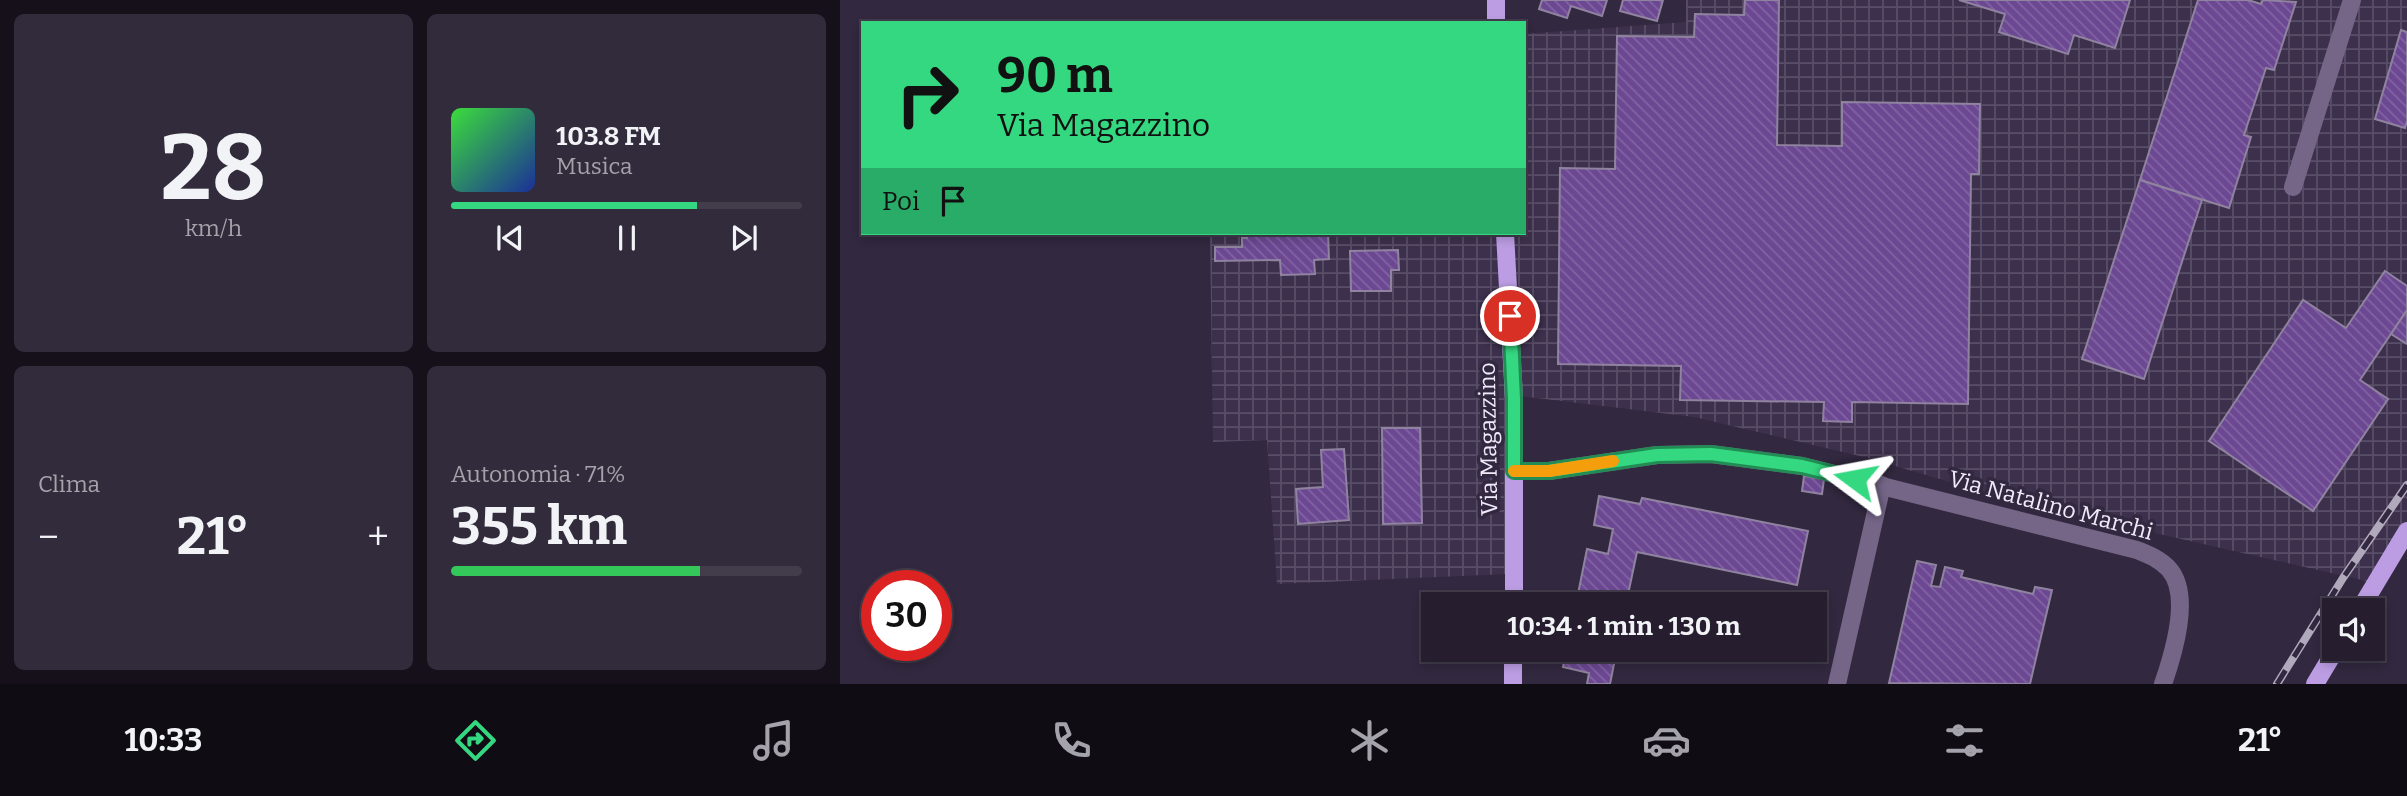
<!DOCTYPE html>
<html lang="it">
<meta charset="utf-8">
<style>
:root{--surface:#261e2f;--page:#322b3b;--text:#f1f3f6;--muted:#a4a2aa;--line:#423c4b;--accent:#34d881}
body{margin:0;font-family:Bitter,serif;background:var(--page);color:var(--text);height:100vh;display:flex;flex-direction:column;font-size:26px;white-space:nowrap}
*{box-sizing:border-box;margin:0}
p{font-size:23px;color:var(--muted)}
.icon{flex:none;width:38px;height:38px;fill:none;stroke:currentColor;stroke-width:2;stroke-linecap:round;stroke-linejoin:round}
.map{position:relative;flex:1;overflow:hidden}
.panel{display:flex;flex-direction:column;gap:14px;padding:14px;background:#15101a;width:840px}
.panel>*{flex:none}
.hud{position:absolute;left:21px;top:21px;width:665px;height:214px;border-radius:0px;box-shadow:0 4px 10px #0003,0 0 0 2px var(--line);background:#34d881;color:#111;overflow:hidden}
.tools{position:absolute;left:1482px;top:598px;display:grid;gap:14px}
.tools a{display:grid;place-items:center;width:63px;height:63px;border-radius:0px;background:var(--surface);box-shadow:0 4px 10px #0003,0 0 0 2px var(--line);font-size:35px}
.speed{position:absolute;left:21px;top:570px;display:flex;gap:14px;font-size:35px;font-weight:700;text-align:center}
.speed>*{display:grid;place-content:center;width:91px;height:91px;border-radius:50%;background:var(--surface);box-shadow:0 4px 10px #0003,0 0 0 2px var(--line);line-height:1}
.speed .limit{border:10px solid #d22;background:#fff;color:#111}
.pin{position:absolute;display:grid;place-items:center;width:60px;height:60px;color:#fff;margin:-30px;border:4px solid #fff;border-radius:50%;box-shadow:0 2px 7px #0007}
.me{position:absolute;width:77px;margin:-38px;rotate:283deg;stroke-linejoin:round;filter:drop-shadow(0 0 5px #0008)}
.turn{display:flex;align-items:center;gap:24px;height:147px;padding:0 21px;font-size:32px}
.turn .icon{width:91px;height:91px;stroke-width:2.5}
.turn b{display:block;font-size:49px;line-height:60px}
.then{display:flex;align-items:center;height:66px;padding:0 21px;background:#0003;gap:14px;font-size:26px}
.big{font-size:52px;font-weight:700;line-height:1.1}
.panel .widget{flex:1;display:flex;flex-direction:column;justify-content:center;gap:10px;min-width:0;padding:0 24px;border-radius:10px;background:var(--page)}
.panel .dial{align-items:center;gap:0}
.dial b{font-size:91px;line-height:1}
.song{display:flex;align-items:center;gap:21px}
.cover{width:84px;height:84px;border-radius:10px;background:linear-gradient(135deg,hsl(120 70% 55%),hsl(230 70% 35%))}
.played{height:7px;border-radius:4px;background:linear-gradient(90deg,var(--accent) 70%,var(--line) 70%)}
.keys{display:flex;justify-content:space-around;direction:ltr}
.heat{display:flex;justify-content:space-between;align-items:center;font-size:38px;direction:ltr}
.charge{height:10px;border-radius:5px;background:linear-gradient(90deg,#34c759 71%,var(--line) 0)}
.panel .tiles{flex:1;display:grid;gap:14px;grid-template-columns:repeat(2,1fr)}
.trip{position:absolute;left:581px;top:592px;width:406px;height:70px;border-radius:0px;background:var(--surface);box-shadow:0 4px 10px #0003,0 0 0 2px var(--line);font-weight:700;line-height:70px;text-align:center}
.tabs{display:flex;height:112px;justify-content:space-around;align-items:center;background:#0f0c13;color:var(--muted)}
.tabs .icon{width:49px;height:49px}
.tabs .selected{color:var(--accent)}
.tabs b{font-size:32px;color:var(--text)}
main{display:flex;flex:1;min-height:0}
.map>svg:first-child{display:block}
.industrial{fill:url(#industrial-grid)}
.building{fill:url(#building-back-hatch);stroke:#8f839f;stroke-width:2}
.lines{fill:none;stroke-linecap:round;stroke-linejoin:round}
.minor{stroke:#756688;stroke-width:18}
.major{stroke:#bc9de3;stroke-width:18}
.rail-casing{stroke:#b0a9bb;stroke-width:8}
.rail{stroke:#32283f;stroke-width:5;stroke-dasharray:16;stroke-linecap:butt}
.route-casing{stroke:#228c54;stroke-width:18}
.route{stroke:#34d881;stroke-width:12}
.slow{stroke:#f59e0b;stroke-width:12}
.labels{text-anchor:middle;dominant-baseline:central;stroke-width:7;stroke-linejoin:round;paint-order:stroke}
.street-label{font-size:23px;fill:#f0eafa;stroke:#32283f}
</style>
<main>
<section class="panel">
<div class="tiles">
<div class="widget dial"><b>28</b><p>km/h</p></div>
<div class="widget">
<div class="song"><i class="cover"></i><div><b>103.8 FM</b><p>Musica</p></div></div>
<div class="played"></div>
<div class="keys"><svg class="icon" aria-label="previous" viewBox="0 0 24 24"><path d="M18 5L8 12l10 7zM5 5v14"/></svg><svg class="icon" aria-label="pause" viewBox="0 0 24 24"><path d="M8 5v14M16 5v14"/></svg><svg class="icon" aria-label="next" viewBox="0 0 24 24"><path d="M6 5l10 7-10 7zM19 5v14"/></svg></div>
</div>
<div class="widget"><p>Clima</p>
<div class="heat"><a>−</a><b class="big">21°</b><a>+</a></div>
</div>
<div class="widget"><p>Autonomia · 71%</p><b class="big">355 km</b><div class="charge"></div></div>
</div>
</section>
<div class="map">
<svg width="1567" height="684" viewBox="0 0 1567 684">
<defs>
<pattern id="industrial-grid" width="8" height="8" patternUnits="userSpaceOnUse" patternTransform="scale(1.75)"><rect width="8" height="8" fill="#3d304d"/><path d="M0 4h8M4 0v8" fill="none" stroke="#594e68"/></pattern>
<pattern id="building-back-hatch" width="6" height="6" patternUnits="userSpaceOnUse" patternTransform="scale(1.75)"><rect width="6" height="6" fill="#6c4893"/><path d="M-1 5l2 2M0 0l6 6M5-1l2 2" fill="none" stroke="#8163a3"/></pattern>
</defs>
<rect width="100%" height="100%" fill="#32283f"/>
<path class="industrial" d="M846,0H1567V536L1535,583L1178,502L1028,458L854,417L671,395L667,574L437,584L427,440L373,442L370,233H684V34L846,22Z"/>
<g class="building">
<path d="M702,0H767L762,16L731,6L727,18L699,9Z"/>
<path d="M783,0H823L817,21L780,11Z"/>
<path d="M905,0H939L937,145L1002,146V102L1140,104L1139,174H1131L1128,404L1012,402V422L983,421L984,402L840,400L841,366L718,364L720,168L775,169L777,36L854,37L855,14L904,15Z"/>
<path d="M1119,0H1290L1275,48L1234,35L1228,54L1159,32L1165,14Z"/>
<path d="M1358,0H1408L1421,4L1423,0L1456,2L1434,70L1426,68L1404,135L1411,137L1389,208L1300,180Z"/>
<path d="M1561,30L1567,32V121L1565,128L1535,119Z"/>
<path d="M1300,180L1362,200L1304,379L1242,359Z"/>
<path d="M407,233H488L489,259L474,260L475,274L441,275L440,260L375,261V247H402V238H407Z"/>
<path d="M558,250L559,270H551V291H511L510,251Z"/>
<path d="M1545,271L1567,286V310L1520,380L1548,399L1473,511L1369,441L1463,300L1506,328Z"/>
<path d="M1567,310V344L1551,334Z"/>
<path d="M542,428H580L582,523L543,524Z"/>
<path d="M504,449L509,520L458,524L456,489L483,487L481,450Z"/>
<path d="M964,476L984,479L982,494L962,491Z"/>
<path d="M759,496L800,504L802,498L968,531L957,585L797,552L786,604H736L747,549L768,554L773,529L754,525Z"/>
<path d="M1077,561L1096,565L1091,586L1100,587L1105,567L1123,571L1121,577L1193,594L1195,587L1212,590L1190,684L1049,683Z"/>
<path d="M727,649H777L770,684H747L749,673L723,667Z"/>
</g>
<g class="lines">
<g class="minor">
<path d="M1453,187L1512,0"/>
<path d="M674,471H709L817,455L871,454L962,466L1297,550C1309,555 1320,559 1329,569C1352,595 1333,655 1323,684"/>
<path d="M997,684L1042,485"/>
</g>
<g class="major">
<path d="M656,0V23"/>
<path d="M665,233L674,399V604"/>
<path d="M1519,611L1567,531"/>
<path d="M673,684V649"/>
<path d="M1475,684L1496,649"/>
</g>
<defs>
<path id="rail" d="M1437,684L1503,578L1567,485"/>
</defs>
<use href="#rail" class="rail-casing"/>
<use href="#rail" class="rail"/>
</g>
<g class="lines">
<defs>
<path id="route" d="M670,316L674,399V471H709L817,455L871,454L962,466L1015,479"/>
</defs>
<use href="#route" class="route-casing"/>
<use href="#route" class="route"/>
<path class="slow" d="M674,471H709L773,461"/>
</g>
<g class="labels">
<g class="street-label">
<text transform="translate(648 439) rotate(-91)">Via Magazzino</text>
<text transform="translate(1211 505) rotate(15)">Via Natalino Marchi</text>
</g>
</g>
</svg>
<div class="tools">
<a><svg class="icon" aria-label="sound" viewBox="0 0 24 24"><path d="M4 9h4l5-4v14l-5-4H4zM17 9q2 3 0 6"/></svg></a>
</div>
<div class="speed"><div class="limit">30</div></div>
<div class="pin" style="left:670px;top:316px;background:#d93025"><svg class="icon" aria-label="arrive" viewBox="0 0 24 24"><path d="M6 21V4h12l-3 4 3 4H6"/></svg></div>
<svg class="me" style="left:1015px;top:479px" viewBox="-20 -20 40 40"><path d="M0-17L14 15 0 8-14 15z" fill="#34d881" stroke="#fff" stroke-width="4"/></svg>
<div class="trip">10:34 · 1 min · 130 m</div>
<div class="hud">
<div class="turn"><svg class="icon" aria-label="right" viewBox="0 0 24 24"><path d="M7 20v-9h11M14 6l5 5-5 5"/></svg><div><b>90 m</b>Via Magazzino</div></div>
<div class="then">Poi<svg class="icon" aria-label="arrive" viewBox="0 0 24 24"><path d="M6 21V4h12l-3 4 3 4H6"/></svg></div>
</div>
</div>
</main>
<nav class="tabs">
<b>10:33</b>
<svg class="icon selected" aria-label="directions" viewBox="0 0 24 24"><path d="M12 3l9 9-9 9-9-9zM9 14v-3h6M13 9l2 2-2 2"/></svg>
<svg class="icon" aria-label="music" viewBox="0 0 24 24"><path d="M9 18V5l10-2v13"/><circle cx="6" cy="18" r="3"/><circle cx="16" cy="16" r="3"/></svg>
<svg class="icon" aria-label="phone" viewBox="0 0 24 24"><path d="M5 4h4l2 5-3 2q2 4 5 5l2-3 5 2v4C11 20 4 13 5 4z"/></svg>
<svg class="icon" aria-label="climate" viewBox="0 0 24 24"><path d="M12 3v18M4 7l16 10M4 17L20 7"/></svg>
<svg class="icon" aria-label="car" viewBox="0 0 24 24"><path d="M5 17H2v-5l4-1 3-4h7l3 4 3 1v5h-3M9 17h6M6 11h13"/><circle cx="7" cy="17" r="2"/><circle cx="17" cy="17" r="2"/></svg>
<svg class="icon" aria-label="filters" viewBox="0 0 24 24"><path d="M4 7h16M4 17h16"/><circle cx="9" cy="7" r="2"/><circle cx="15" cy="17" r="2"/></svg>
<b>21°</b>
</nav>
